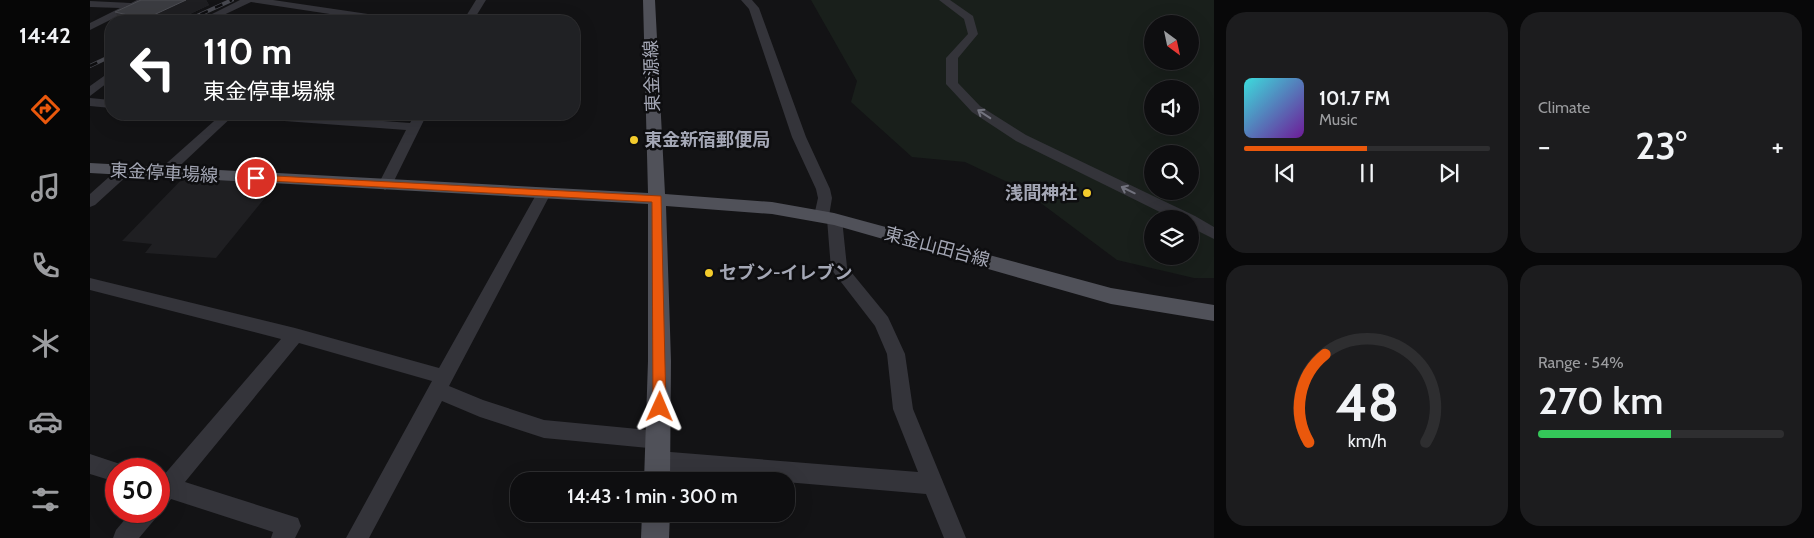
<!DOCTYPE html>
<meta charset="utf-8">
<style>
:root{--surface:#0e0e10;--page:#1c1c1e;--text:#f1f3f6;--muted:#9b9c9f;--line:#2e2e30;--accent:#ea580c}
body{margin:0;font-family:Cabin,"Noto Sans JP",sans-serif;background:var(--page);color:var(--text);height:100vh;display:flex;flex-direction:column;font-size:19px;white-space:nowrap}
*{box-sizing:border-box;margin:0}
p{font-size:16px;color:var(--muted)}
.icon{flex:none;width:28px;height:28px;fill:none;stroke:currentColor;stroke-width:2;stroke-linecap:round;stroke-linejoin:round}
.map{position:relative;flex:1;overflow:hidden}
.panel{display:flex;flex-direction:column;gap:12px;padding:12px;background:#080809;width:600px}
.panel>*{flex:none}
.guide{position:absolute;left:15px;top:15px;width:475px;height:105px;border-radius:20px;box-shadow:0 5px 20px #0002,0 0 0 1px var(--line);background:#202124;color:#fff;overflow:hidden}
.needle{width:32px;rotate:147deg}
.fabs{position:absolute;left:1054px;top:15px;display:grid;gap:10px}
.fabs a{display:grid;place-items:center;width:55px;height:55px;border-radius:50%;background:var(--surface);box-shadow:0 5px 20px #0002,0 0 0 1px var(--line);font-size:25px}
.speed{position:absolute;left:15px;top:458px;display:flex;gap:10px;font-size:25px;font-weight:700;text-align:center}
.speed>*{display:grid;place-content:center;width:65px;height:65px;border-radius:50%;background:var(--surface);box-shadow:0 5px 20px #0002,0 0 0 1px var(--line);line-height:1}
.speed .limit{border:8px solid #d22;background:#fff;color:#111}
.pin{position:absolute;display:grid;place-items:center;width:42px;height:42px;color:#fff;margin:-21px;border:2px solid #fff;border-radius:50%;box-shadow:0 1px 5px #0007}
.me{position:absolute;width:55px;margin:-28px;rotate:1deg;stroke-linejoin:round;filter:drop-shadow(0 0 4px #0008)}
.turn{display:flex;align-items:center;gap:18px;height:105px;padding:0 15px;font-size:22px}
.turn .icon{width:65px;height:65px;stroke-width:2.5}
.turn b{display:block;font-size:35px;line-height:42px}
.big{font-size:38px;font-weight:600;line-height:1.1}
.panel .card{flex:1;display:flex;flex-direction:column;justify-content:center;gap:8px;min-width:0;padding:0 18px;border-radius:20px;background:var(--page)}
.panel .dial{align-items:center;gap:0}
.dial svg{height:130px;overflow:visible;fill:none;stroke:var(--line);stroke-width:7;stroke-linecap:round;text-anchor:middle}
.dial text{fill:var(--text);stroke:none}
.song{display:flex;align-items:center;gap:15px}
.cover{width:60px;height:60px;border-radius:8px;background:linear-gradient(135deg,hsl(180 70% 55%),hsl(280 70% 35%))}
.played{height:5px;border-radius:2px;background:linear-gradient(90deg,var(--accent) 50%,var(--line) 50%)}
.keys{display:flex;justify-content:space-around;direction:ltr}
.heat{display:flex;justify-content:space-between;align-items:center;font-size:28px;direction:ltr}
.charge{height:8px;border-radius:4px;background:linear-gradient(90deg,#34c759 54%,var(--line) 0)}
.panel .tiles{flex:1;display:grid;gap:12px;grid-template-columns:repeat(2,1fr)}
.trip{position:absolute;left:420px;top:472px;width:285px;height:50px;border-radius:20px;background:var(--surface);box-shadow:0 5px 20px #0002,0 0 0 1px var(--line);font-weight:600;line-height:50px;text-align:center}
main{display:flex;flex:1;min-height:0}
.dock{display:flex;flex-direction:column;width:90px;justify-content:space-around;align-items:center;background:#060606;color:var(--muted)}
.dock .icon{width:35px;height:35px}
.dock .on{color:var(--accent)}
.dock b{font-size:22px;color:var(--text)}
.map>svg:first-child{display:block}
.built{fill:#1f1f22}
.green{fill:#191f1b;fill-rule:evenodd}
.lines{fill:none;stroke-linecap:round;stroke-linejoin:round}
.minor{fill:#34343a;fill-rule:evenodd}
.major{fill:#505159;fill-rule:evenodd}
.rail-casing{stroke:#47484f;stroke-width:4}
.rail{stroke:#0e0e10;stroke-width:2.5;stroke-dasharray:8;stroke-linecap:butt}
.wall{fill:#2f2f33}
.shaded-wall{fill:#1e1e21}
.building{fill:#3b3c41;stroke:#4c4d53}
.oneway{stroke:#72737e}
.route{fill:#ea580c;stroke:#983908}
.poi-dot{fill:#f4cc2c;stroke:#0e0e10;stroke-width:2}
.labels{text-anchor:middle;dominant-baseline:central;stroke-width:5;stroke-linejoin:round;paint-order:stroke}
.street-label{font-size:18px;fill:#a4a7b5;stroke:#0e0e10}
.poi-label{font-size:18px;font-weight:bold;fill:#a4a7b5;stroke:#0e0e10;text-anchor:start}
</style>
<main>
<nav class="dock">
<b>14:42</b>
<svg class="icon on" aria-label="directions" viewBox="0 0 24 24"><path d="M12 3l9 9-9 9-9-9zM9 14v-3h6M13 9l2 2-2 2"/></svg>
<svg class="icon" aria-label="music" viewBox="0 0 24 24"><path d="M9 18V5l10-2v13"/><circle cx="6" cy="18" r="3"/><circle cx="16" cy="16" r="3"/></svg>
<svg class="icon" aria-label="phone" viewBox="0 0 24 24"><path d="M5 4h4l2 5-3 2q2 4 5 5l2-3 5 2v4C11 20 4 13 5 4z"/></svg>
<svg class="icon" aria-label="climate" viewBox="0 0 24 24"><path d="M12 3v18M4 7l16 10M4 17L20 7"/></svg>
<svg class="icon" aria-label="car" viewBox="0 0 24 24"><path d="M5 17H2v-5l4-1 3-4h7l3 4 3 1v5h-3M9 17h6M6 11h13"/><circle cx="7" cy="17" r="2"/><circle cx="17" cy="17" r="2"/></svg>
<svg class="icon" aria-label="filters" viewBox="0 0 24 24"><path d="M4 7h16M4 17h16"/><circle cx="9" cy="7" r="2"/><circle cx="15" cy="17" r="2"/></svg>
</nav>
<div class="map">
<svg width="1124" height="538" viewBox="0 0 1124 538">
<rect width="100%" height="100%" fill="#131315"/>
<path class="built" d="M95,176L187,183L126,258L55,253L62,244L32,241Z"/>
<path class="green" d="M721,0H1124V278H1104L1027,260L932,189L875,162L822,157L761,102L767,81ZM1062,24H1100V61H1062ZM1062,89H1100V126H1062ZM1062,154H1100V191H1062ZM1062,219H1100V256H1062Z"/>
<g class="lines">
<g class="minor">
<path d="M47,0H60L0,30V23L30,8L0,7V1L41,3Z"/>
<path d="M150,0H183L305,18L310,21H286L161,2L121,21H108Z"/>
<path d="M386,0H396L383,21H373Z"/>
<path d="M651,0H662L669,8L716,137L740,189L742,198L739,216L744,214L752,219L757,267L798,317L815,354L823,409L876,538H854L836,494L568,471L561,468L558,461L561,454L568,451L828,472L803,409L797,354L785,326L741,269L737,219L731,221L724,216L728,198L726,189L702,137L659,9Z"/>
<path d="M849,0H860L883,16L888,34L868,58V83L890,106L936,135L1105,216L1124,227V239L1100,227V219H1084L926,141L882,112L856,84V58L878,34L874,19Z"/>
<path d="M21,71V80L0,96V86Z"/>
<path d="M0,98L21,100V108L0,106Z"/>
<path d="M132,114H145L79,176H69L67,173L69,170Z"/>
<path d="M149,114H201L320,123L325,114H337L302,185L295,190L288,185L316,130L155,118Z"/>
<path d="M34,167L41,171L39,174L5,205L0,207V194L29,168Z"/>
<path d="M454,188L461,193L359,386L393,400L454,420L569,431L576,433L579,440L576,447L569,449L454,438L390,417L352,401L279,538H256L342,381L209,343L95,482L208,518L211,526L205,538H181L183,532L81,499L77,505L69,508V475L73,476L191,339L0,290V278L205,328L349,368L447,193Z"/>
<path d="M0,454L33,465L35,469H26V482L0,474Z"/>
<path d="M42,511H68L65,519L49,538H23L26,530Z"/>
</g>
<g class="major">
<path d="M553,0H565L575,194L682,202L744,213L1021,288L1124,305V321L1021,304L744,225L682,214L576,206L581,361L580,481H554L558,361V204L0,173V163L558,193Z"/>
<path d="M552,514H580L579,538H551Z"/>
</g>
<defs>
<g id="rail">
<path d="M96,21L142,0"/>
<path d="M0,66L21,56"/>
</g>
</defs>
<use href="#rail" class="rail-casing"/>
<use href="#rail" class="rail"/>
</g>
<path class="wall" d="M51,0H116L119,5L85,21H31L25,12Z"/>
<path class="shaded-wall" d="M96,0H116L119,5L85,21H56L55,19Z"/>
<path class="building" d="M51,0H96L55,19L25,12Z"/>
<defs><path id="oneway-shaft" d="M-6 0H5M1.5-3L5.5 0L1.5 3" fill="none" stroke-width="1.6" stroke-linecap="round" stroke-linejoin="round" transform="scale(1.25)"/></defs>
<g class="oneway">
<use href="#oneway-shaft" transform="translate(894 114) rotate(-147)"/>
<use href="#oneway-shaft" transform="translate(1038 190) rotate(-154)"/>
</g>
<path class="route" d="M166,175L571,196L576,407L574,411L570,413L565,411L563,407L562,202L163,180L161,178Z"/>
<g class="poi-dot">
<circle cx="544" cy="140" r="5"/>
<circle cx="997" cy="193" r="5"/>
<circle cx="619" cy="273" r="5"/>
</g>
<g class="labels">
<g class="street-label">
<text transform="translate(562 76) rotate(-92)">東金源線</text>
<text transform="translate(74 173) rotate(3)">東金停車場線</text>
<text transform="translate(847 247) rotate(15)">東金山田台線</text>
</g>
<g class="poi-label">
<text x="554" y="140">東金新宿郵便局</text>
<text x="987" y="193" text-anchor="end">浅間神社</text>
<text x="629" y="273">セブン-イレブン</text>
</g>
</g>
</svg>
<div class="fabs">
<a><svg class="needle" viewBox="-14 -14 28 28"><path d="M0-13l5 13h-10z" fill="#e53935"/><path d="M0 13l5-13h-10z" fill="#9b9c9f"/></svg></a>
<a><svg class="icon" aria-label="sound" viewBox="0 0 24 24"><path d="M4 9h4l5-4v14l-5-4H4zM17 9q2 3 0 6"/></svg></a>
<a><svg class="icon" aria-label="search" viewBox="0 0 24 24"><circle cx="10" cy="10" r="6"/><path d="M15 15l6 6"/></svg></a>
<a><svg class="icon" aria-label="layers" viewBox="0 0 24 24"><path d="M12 4l9 5-9 5-9-5zM3 14l9 5 9-5"/></svg></a>
</div>
<div class="speed"><div class="limit">50</div></div>
<div class="pin" style="left:166px;top:178px;background:#d93025"><svg class="icon" aria-label="arrive" viewBox="0 0 24 24"><path d="M6 21V4h12l-3 4 3 4H6"/></svg></div>
<svg class="me" style="left:570px;top:407px" viewBox="-20 -20 40 40"><path d="M0-17L14 15 0 8-14 15z" fill="#ea580c" stroke="#fff" stroke-width="4"/></svg>
<div class="trip">14:43 · 1 min · 300 m</div>
<div class="guide">
<div class="turn"><svg class="icon" aria-label="left" viewBox="0 0 24 24"><path d="M17 20v-9H6M10 6l-5 5 5 5"/></svg><div><b>110 m</b>東金停車場線</div></div>
</div>
</div>
<section class="panel">
<div class="tiles">
<div class="card">
<div class="song"><i class="cover"></i><div><b>101.7 FM</b><p>Music</p></div></div>
<div class="played"></div>
<div class="keys"><svg class="icon" aria-label="previous" viewBox="0 0 24 24"><path d="M18 5L8 12l10 7zM5 5v14"/></svg><svg class="icon" aria-label="pause" viewBox="0 0 24 24"><path d="M8 5v14M16 5v14"/></svg><svg class="icon" aria-label="next" viewBox="0 0 24 24"><path d="M6 5l10 7-10 7zM19 5v14"/></svg></div>
</div>
<div class="card"><p>Climate</p>
<div class="heat"><a>−</a><b class="big">23°</b><a>+</a></div>
</div>
<div class="card dial"><svg viewBox="0 0 100 80">
<path d="M14 69A42 42 0 1 1 86 69"/>
<path d="M14 69A42 42 0 0 1 24 15" stroke="#ea580c"/>
<text x="50" y="56" font-size="32" font-weight="700">48</text>
<text x="50" y="72" font-size="11">km/h</text>
</svg></div>
<div class="card"><p>Range · 54%</p><b class="big">270 km</b><div class="charge"></div></div>
</div>
</section>
</main>
